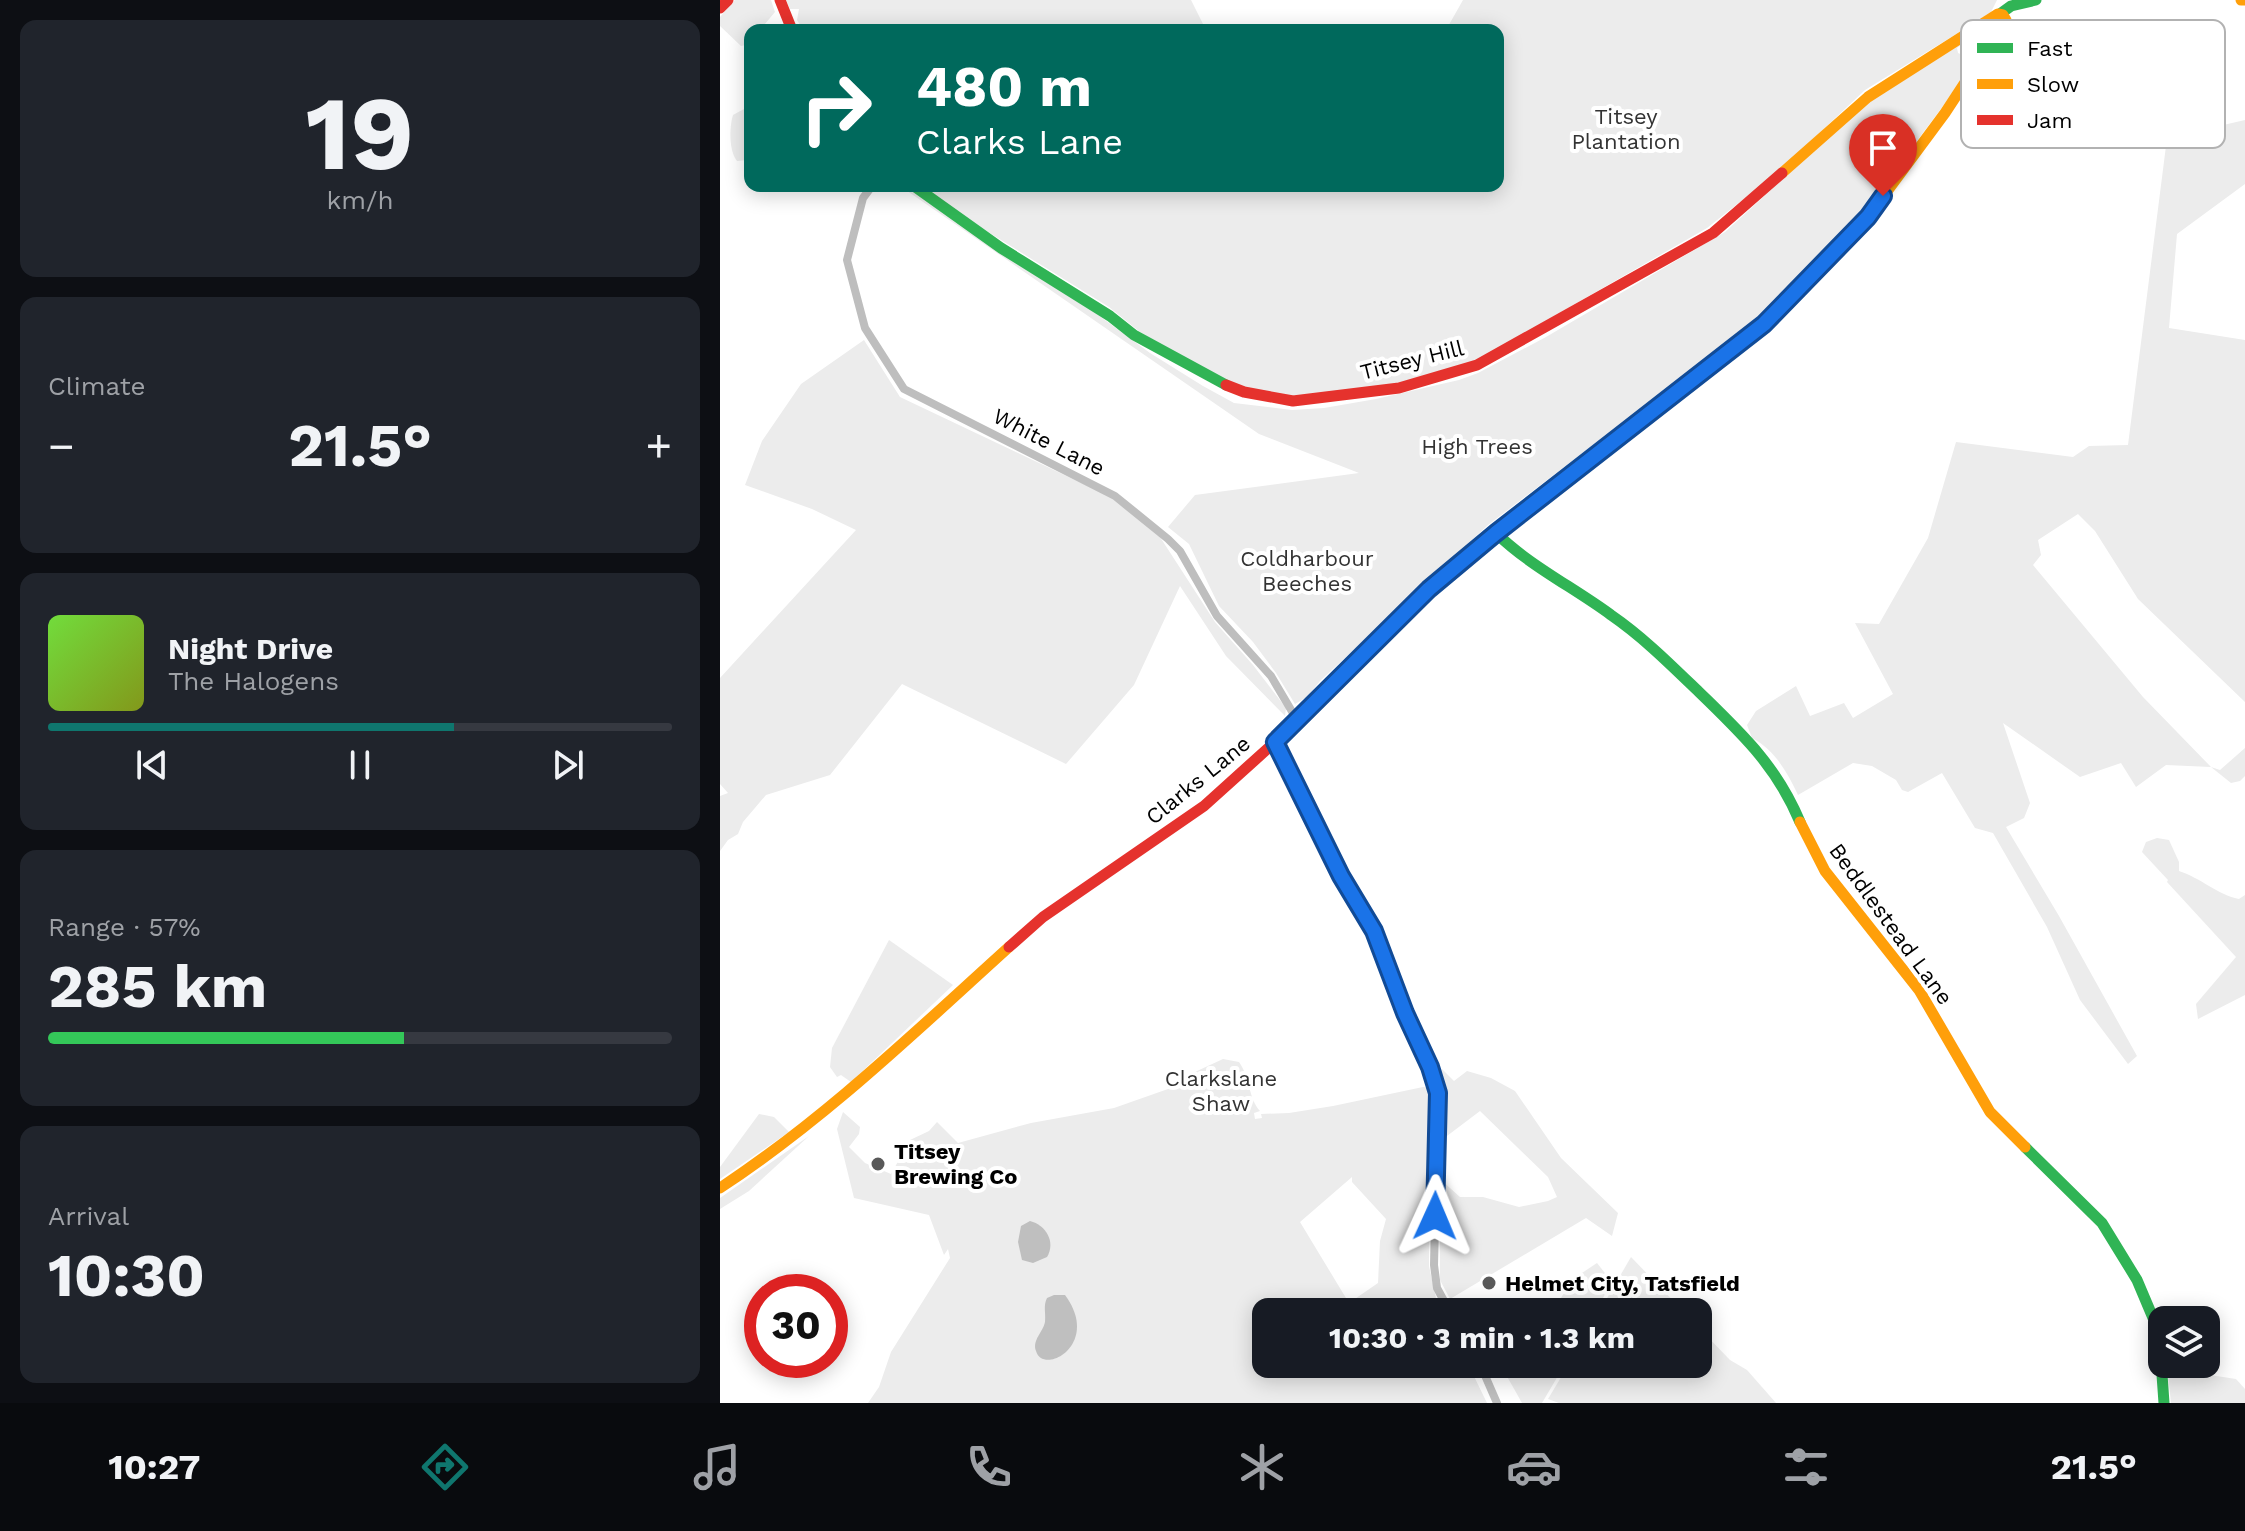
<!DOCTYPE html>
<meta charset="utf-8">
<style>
:root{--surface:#171b24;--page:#20242c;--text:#f1f3f6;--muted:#9ea1a6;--line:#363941;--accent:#0f766e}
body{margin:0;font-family:"Work Sans",sans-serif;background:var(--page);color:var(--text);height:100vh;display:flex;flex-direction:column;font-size:30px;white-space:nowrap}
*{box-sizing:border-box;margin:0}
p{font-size:26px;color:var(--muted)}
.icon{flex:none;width:44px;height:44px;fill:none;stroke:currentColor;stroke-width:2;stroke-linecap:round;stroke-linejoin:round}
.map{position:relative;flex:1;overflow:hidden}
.details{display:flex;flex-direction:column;gap:20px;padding:20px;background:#0d0f14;width:720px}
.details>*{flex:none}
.guide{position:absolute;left:24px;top:24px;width:760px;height:168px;border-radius:16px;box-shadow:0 4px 20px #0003;background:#00695c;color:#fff;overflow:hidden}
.buttons{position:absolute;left:1428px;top:1306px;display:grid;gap:16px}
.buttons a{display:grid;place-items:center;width:72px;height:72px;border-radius:16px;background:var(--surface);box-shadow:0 4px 20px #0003;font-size:40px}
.speed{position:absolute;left:24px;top:1274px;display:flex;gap:16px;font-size:40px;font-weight:700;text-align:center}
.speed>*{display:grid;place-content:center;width:104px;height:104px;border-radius:50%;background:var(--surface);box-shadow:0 4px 20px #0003;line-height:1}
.speed .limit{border:12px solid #d22;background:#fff;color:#111}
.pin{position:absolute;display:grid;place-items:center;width:68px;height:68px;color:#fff;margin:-82px -34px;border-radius:50% 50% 50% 0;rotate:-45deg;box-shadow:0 0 8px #0007}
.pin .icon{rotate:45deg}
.me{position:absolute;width:88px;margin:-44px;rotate:1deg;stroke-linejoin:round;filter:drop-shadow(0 0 6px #0008)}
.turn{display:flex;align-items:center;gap:28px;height:168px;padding:0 40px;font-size:36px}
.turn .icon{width:104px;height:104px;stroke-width:2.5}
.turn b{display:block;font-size:56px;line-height:68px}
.big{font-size:60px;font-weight:700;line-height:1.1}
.details .tile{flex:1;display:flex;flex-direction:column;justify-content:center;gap:12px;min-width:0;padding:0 28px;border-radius:16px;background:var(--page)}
.details .dial{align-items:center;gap:0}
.dial b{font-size:104px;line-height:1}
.song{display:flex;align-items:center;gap:24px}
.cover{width:96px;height:96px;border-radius:12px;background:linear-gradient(135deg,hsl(100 70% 55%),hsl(70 70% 35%))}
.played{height:8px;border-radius:4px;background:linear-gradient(90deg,var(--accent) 65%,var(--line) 65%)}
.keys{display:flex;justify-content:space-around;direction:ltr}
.heat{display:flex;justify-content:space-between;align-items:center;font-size:44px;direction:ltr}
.charge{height:12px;border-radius:6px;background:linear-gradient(90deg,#34c759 57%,var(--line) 0)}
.trip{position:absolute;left:532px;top:1298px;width:460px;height:80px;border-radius:16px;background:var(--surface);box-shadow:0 4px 20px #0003;font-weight:700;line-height:80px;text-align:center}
.dock{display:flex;height:128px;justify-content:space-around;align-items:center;background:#090b0e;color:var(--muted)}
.dock .icon{width:56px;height:56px}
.dock .active{color:var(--accent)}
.dock b{font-size:36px;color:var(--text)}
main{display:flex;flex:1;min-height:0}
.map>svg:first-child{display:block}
.green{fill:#ececec;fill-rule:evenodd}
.water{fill:#bfbfbf}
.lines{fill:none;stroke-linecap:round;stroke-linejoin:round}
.street{stroke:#bebebe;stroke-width:8}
.fast{stroke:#30b455;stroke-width:11}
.slow{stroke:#ff9f0a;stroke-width:11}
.jam{stroke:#e5322d;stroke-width:11}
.route-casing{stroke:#114b97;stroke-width:20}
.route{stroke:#1a73e8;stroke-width:14}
.poi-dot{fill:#595959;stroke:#fff;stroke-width:3}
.labels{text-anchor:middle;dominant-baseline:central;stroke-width:8;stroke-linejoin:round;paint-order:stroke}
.park-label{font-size:22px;fill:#333;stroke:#fff}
.street-label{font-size:22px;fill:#000;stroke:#fff}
.poi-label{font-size:22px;font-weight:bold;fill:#000;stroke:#fff;text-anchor:start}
.key{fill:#fff;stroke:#b2b2b2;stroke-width:2}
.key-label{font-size:22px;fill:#000}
</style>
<main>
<section class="details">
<div class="tile dial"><b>19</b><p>km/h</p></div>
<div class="tile"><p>Climate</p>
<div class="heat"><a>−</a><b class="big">21.5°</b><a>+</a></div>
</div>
<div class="tile">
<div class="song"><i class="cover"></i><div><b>Night Drive</b><p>The Halogens</p></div></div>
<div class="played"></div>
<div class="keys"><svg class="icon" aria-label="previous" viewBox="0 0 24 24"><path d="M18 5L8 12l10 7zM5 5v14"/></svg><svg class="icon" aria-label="pause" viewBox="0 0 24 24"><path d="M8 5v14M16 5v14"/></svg><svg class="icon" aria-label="next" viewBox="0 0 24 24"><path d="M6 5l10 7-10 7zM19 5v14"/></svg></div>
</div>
<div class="tile"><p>Range · 57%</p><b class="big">285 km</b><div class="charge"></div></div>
<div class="tile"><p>Arrival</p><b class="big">10:30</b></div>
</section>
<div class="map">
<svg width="1525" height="1403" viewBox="0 0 1525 1403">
<rect width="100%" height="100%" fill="#fff"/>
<g class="green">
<path d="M15,0H51L55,12L40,30H30V44L21,46L0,26V17Z"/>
<path d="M66,0H471L486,30H495H83L77,20L79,9H70Z"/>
<path d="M743,0H1277L1271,12L1259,20L1145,90L1059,171L987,228L754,362L677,384L577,398L525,388L474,365L420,332L389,307L260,227L202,186H778V30H726Z"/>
<path d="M1258,32L1237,48L1238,53L1252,59L1265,36L1272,35L1220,110L1137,221L1064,297L1020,333L768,525L600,681L587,697L575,704L556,673L533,642L499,606L469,544L448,527L475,495L639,473L539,434L180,186H188L262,239L359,301L430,353L483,386L514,403L572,410L604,408L656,399L739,380L758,373L826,337L1005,232L1152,98L1239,42Z"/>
<path d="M24,109H30V155L27,160L17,161C9,151 9,128 13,115Z"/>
<path d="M1525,120V184L1457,234L1449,328L1525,340V702L1418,599L1375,531L1358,514L1318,540L1321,555L1313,565L1423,697L1491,767L1500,770L1525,748V776L1520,781L1511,783L1491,767L1446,765L1416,787L1401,763L1360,777L1283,723L1310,803L1304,818L1286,827L1339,916L1417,1056L1408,1064L1360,1000L1327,927L1273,833L1255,828L1222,773L1188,792L1182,790L1176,780L1152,766L1133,763L1078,795C1067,772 1055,750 1032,738L1027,725L1036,711L1076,686L1090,716L1124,703L1133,718L1173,694L1135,623L1159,624L1208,538L1236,442L1353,457L1369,446L1408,445L1447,138Z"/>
<path d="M144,340L180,397L395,499L440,537L495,622L533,665L566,708L565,716L506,656L460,586L414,685L346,764L182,684L110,775L46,795L23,822L18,834L8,840L0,851V796L8,793L0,784V678L136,530L92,509L25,485L42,441L81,384Z"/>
<path d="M1437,838L1449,840L1459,862V871C1481,878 1496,894 1519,899L1525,895V995L1478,1019L1476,1004L1516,957L1447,882L1448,880L1422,852L1426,842Z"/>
<path d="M169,940L233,985L131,1082L121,1075L117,1077L110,1067L112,1048Z"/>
<path d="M503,1059L519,1062C531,1079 528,1098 540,1111L534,1113L535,1119L542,1118L541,1114L569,1113L613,1106L703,1087L710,1088L709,1266L719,1312H546V1364H748L767,1403H148L159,1387L171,1352L230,1258L228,1249L224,1255L209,1215L134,1198L117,1129L123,1112L140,1127L139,1134L129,1147L145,1163L171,1174L190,1140L209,1131L217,1122L238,1143L311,1123L394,1108L448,1089L477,1071ZM632,1177V1182L666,1219L660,1241L658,1283L629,1303L580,1222Z"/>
<path d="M722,1069L734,1081L747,1071L771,1078L795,1091L841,1158L898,1213L892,1236L866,1218L730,1299L720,1280V1179L740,1197H763L799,1207L828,1201L837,1197L828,1177L760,1111L723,1139V1113L717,1074Z"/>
<path d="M39,1114L54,1117L69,1132L0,1179V1167Z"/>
<path d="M89,1136L29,1191L0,1209V1198Z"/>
<path d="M911,1257L964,1312H879Z"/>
<path d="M877,1263L892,1282L875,1312H832L853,1279Z"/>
<path d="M978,1327L1010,1360L1027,1370L1056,1403H839L828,1399L849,1364H978Z"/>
<path d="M780,1364H845L822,1403H802Z"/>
<path d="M1451,1369L1516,1379L1525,1389V1403H1451L1448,1375Z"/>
</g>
<g class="water">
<path d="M310,1221C326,1225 336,1242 327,1257L313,1263L302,1260L298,1242L301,1226Z"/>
<path d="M334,1295H345C382,1345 323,1376 316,1351C312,1340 323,1332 325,1322C326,1313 323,1306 327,1298Z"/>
</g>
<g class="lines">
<g class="street">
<path d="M152,186L143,198L127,260L145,328L184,389L395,496L448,539L460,551L497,616L551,676L577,720"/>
<path d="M555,742L621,876L654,931L685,1013L710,1067L718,1093L714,1265L717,1288L730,1312"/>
<path d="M760,1364L777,1403"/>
</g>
<g class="fast">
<path d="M1280,14L1291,6L1316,0"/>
<path d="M194,186L281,248L390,316L414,335L506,385"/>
<path d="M776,533C810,566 853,587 891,615C923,637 951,665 979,692C1022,734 1056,765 1080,822"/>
<path d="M699,599L773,536L1044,324L1092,275"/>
<path d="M1305,1147L1382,1223L1417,1280L1439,1332L1444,1403"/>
</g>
<g class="slow">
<path d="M1521,0H1525"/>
<path d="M1062,173L1148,97L1278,14L1283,15L1286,20L1225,113L1148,217L1092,275"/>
<path d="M1080,822L1105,871L1199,990L1270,1112L1305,1147"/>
<path d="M0,1188C105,1119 196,1031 289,947"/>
</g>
<g class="jam">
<path d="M60,0L72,30"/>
<path d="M0,8L8,0"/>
<path d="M506,385L524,392L573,401L679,388L757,365L993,233L1062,173"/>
<path d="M289,947L323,917L484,806L555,742L699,599"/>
</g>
</g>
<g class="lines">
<defs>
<path id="route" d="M715,1216L718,1093L710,1067L685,1013L654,931L621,876L555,742L709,589L776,533L1044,324L1148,217L1163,196"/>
</defs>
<use href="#route" class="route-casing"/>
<use href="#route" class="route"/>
</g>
<g class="poi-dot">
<circle cx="158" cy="1164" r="8"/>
<circle cx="769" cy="1283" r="8"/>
</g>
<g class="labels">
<g class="park-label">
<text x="906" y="116">Titsey<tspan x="906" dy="25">Plantation</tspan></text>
<text x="757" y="446">High Trees</text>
<text x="587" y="558">Coldharbour<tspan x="587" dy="25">Beeches</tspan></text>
<text x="501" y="1078">Clarkslane<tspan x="501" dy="25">Shaw</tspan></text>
</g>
<g class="street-label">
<text transform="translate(692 360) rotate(-14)">Titsey Hill</text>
<text transform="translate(329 442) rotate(27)">White Lane</text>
<text transform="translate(478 780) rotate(-39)">Clarks Lane</text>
<text transform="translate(1171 924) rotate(54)">Beddlestead Lane</text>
</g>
<g class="poi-label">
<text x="174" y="1151">Titsey<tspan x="174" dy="25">Brewing Co</tspan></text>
<text x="785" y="1283">Helmet City, Tatsfield</text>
</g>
</g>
<rect x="1241" y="20" width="264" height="128" rx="12" class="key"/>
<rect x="1257" y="43" width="36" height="10" fill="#30b455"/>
<rect x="1257" y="79" width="36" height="10" fill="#ff9f0a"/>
<rect x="1257" y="115" width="36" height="10" fill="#e5322d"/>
<g class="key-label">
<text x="1307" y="56">Fast</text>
<text x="1307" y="92">Slow</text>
<text x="1307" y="128">Jam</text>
</g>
</svg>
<div class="buttons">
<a><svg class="icon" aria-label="layers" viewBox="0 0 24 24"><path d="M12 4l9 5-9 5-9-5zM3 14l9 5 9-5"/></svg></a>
</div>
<div class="speed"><div class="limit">30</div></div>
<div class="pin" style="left:1163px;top:196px;background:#d93025"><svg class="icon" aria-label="arrive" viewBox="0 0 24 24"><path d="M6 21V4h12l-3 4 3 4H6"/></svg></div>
<svg class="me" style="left:715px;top:1216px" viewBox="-20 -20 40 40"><path d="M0-17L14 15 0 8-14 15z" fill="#1a73e8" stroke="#fff" stroke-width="4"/></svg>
<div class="trip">10:30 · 3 min · 1.3 km</div>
<div class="guide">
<div class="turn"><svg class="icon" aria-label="right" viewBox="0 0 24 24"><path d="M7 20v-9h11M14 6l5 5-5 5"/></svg><div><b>480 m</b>Clarks Lane</div></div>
</div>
</div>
</main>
<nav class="dock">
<b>10:27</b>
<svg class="icon active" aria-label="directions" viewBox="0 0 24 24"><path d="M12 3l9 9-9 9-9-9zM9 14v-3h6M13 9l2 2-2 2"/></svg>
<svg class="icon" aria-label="music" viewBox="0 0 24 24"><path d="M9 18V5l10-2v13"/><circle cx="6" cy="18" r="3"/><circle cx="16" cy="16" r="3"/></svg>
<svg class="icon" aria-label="phone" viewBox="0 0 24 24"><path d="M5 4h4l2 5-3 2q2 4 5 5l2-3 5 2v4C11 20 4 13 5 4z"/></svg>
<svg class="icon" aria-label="climate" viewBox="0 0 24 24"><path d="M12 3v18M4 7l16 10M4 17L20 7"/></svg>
<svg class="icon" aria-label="car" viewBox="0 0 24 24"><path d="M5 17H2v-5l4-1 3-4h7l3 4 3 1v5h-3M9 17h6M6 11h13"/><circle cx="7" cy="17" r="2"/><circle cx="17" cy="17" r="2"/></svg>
<svg class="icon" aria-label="filters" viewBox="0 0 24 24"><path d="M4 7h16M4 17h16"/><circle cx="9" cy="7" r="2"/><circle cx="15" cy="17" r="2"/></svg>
<b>21.5°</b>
</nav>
